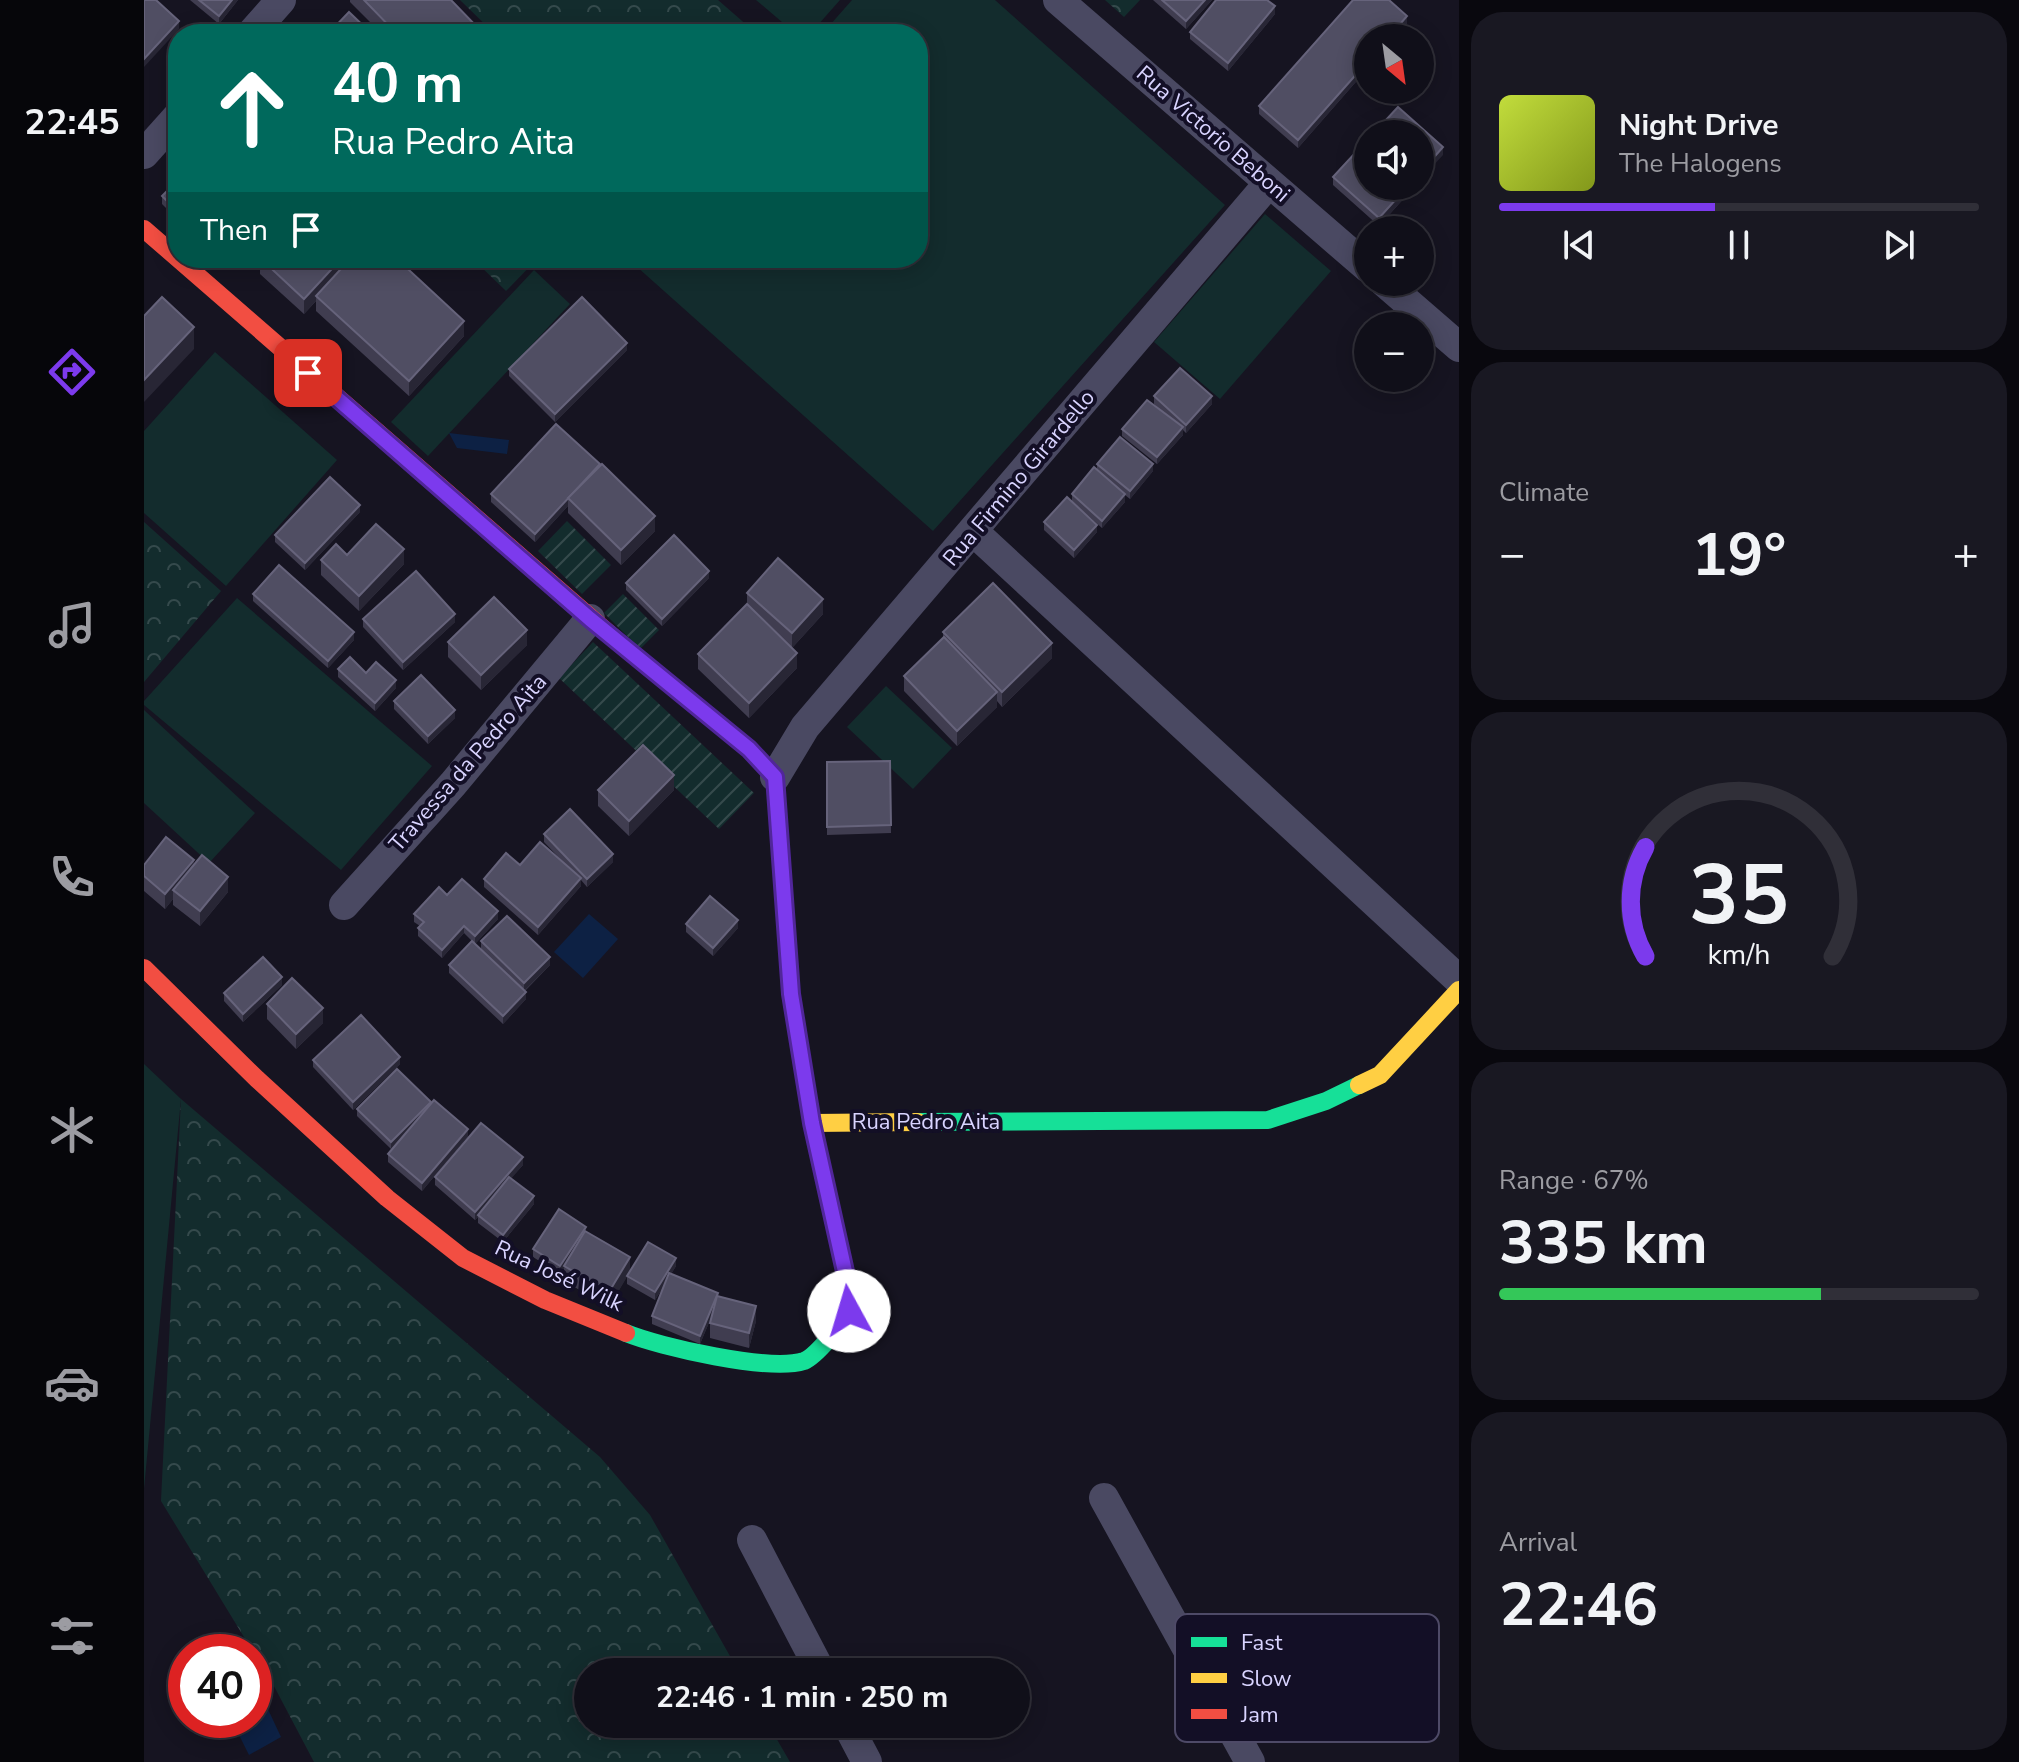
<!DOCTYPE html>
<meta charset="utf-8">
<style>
:root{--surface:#100f19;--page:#191822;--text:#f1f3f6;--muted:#9c9ca2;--line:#302f38;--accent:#7c3aed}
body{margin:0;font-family:"Nunito Sans",sans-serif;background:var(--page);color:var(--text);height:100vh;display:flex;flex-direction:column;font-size:30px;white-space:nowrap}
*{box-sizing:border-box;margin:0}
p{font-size:26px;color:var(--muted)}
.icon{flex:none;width:44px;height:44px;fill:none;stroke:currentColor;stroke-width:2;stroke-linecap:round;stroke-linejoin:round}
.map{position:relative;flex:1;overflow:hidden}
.details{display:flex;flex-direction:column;gap:12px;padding:12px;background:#09080e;width:560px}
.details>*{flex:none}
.banner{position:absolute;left:24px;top:24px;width:760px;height:244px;border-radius:32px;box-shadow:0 4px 20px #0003,0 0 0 2px var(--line);background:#00695c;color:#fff;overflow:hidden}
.needle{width:52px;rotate:151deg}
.fabs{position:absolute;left:1210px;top:24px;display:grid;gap:16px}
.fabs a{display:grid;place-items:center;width:80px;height:80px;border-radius:50%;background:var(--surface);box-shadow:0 4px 20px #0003,0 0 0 2px var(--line);font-size:40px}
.speed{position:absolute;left:24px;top:1634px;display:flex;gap:16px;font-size:40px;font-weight:700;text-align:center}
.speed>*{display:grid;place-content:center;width:104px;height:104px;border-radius:50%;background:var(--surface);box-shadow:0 4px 20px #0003,0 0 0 2px var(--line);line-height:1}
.speed .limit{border:12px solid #d22;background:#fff;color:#111}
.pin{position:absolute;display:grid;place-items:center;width:68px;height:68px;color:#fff;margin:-34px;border-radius:16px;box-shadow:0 4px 12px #0006}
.me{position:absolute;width:88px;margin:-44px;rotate:354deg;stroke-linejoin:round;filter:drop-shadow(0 0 6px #0008)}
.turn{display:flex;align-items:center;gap:28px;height:168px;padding:0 32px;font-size:36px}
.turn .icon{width:104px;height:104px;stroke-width:2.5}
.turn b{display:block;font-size:56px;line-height:68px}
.then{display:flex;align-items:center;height:76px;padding:0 32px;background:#0003;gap:16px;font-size:30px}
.big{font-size:60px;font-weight:700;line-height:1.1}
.details .widget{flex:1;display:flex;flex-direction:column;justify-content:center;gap:12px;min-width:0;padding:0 28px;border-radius:32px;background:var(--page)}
.details .dial{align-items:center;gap:0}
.dial svg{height:208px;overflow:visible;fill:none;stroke:var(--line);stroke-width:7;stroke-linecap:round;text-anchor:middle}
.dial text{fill:var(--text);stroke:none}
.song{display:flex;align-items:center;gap:24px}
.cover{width:96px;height:96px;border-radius:12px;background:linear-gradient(135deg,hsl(70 70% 55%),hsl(70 70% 35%))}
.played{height:8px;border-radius:4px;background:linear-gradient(90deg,var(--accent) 45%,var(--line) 45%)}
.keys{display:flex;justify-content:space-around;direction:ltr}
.heat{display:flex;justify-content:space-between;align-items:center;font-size:44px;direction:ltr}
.charge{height:12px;border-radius:6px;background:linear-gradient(90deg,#34c759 67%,var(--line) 0)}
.trip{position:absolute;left:430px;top:1658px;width:456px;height:80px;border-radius:40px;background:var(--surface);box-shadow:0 4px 20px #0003,0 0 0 2px var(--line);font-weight:700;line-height:80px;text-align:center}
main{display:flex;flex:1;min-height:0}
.menu{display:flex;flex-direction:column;width:144px;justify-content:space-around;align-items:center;background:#06060a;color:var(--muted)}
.menu .icon{width:56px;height:56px}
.menu .current{color:var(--accent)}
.menu b{font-size:36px;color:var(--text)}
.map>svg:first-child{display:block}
.grass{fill:#132c2d}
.forest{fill:url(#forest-crowns)}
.garden{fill:url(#garden-furrows)}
.water{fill:#0d2144}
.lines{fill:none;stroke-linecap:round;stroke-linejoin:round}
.street{stroke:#4a4962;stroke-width:30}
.fast{stroke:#16e098;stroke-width:18}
.slow{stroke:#ffcf43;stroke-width:18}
.jam{stroke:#f24e42;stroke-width:18}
.wall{fill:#403d50}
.shaded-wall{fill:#282635}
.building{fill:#504e63;stroke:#66637b;stroke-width:2}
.route-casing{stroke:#51269a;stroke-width:20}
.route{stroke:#7c3aed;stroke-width:14}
.labels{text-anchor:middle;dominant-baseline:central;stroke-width:8;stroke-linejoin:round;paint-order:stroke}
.street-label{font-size:22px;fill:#d9d4ff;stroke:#130f26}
.key{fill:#130f26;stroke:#4e4a67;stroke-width:2}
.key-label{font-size:22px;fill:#d9d4ff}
</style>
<main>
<nav class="menu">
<b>22:45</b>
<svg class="icon current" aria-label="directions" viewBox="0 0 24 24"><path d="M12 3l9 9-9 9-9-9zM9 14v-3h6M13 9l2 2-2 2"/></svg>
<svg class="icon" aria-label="music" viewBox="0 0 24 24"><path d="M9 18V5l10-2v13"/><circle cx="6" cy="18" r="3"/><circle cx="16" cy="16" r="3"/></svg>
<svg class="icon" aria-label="phone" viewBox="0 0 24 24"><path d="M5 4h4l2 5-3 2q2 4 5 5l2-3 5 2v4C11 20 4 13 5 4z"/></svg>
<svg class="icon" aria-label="climate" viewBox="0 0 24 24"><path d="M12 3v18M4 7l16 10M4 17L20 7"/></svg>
<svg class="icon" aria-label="car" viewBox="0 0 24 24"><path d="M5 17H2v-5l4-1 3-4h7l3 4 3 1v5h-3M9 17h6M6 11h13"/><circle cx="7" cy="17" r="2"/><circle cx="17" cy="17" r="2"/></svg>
<svg class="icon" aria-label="filters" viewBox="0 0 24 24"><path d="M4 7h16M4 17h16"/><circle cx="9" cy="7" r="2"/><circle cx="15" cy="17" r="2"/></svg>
</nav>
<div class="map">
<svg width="1315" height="1762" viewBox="0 0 1315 1762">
<defs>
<pattern id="forest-crowns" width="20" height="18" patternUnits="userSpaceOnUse" patternTransform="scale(2)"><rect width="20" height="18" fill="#132c2d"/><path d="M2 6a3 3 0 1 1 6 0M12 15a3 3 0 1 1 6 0" fill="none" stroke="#354a4c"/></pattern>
<pattern id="garden-furrows" width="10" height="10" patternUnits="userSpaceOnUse" patternTransform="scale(2)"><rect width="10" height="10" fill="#132c2d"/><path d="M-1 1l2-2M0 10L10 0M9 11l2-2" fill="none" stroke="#354a4c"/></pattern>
</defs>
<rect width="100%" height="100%" fill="#161421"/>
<g class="grass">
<path d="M612,0H696L666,34H652Z"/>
<path d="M708,0H851L1081,205L789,531L483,258H774V34H678Z"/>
<path d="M1121,214L1187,271L1076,399L1010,342Z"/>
<path d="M390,270L426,304L284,456L247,422Z"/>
<path d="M71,352L193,460L82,586L0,513V431Z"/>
<path d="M93,598L288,766L197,870L0,705V701Z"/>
<path d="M742,686L808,748L769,789L703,727Z"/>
<path d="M0,710L111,813L65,863L0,803Z"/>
<path d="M0,1064L37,1099L0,1489Z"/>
</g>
<g class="forest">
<path d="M316,0H574L613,34H351Z"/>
<path d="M961,0H996L980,17Z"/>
<path d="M328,258H394L362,291Z"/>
<path d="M0,522L77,591L0,682Z"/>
<path d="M37,1099L456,1457L506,1515L595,1672H444V1724H624L646,1762H170L131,1688L17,1501Z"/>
</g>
<g class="garden">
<path d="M423,521L467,565L438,594L394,551Z"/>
<path d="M479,594L515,630L496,649L460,613Z"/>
<path d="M449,642L610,793L575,829L415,678Z"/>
</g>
<g class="water">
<path d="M305,433L365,440L363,454L313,448Z"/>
<path d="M445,914L474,939L439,978L410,952Z"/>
<path d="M122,1705L137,1737L105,1755L89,1723L95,1720H110V1712Z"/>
</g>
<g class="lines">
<g class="street">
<path d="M914,0L1224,268"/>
<path d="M107,34L137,0"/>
<path d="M0,154L34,116"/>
<path d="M1240,282L1315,347"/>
<path d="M830,532L1315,980"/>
<path d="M631,777L661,727L1125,183"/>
<path d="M200,905L309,784L446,619"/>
<path d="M960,1498L1106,1762"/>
<path d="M608,1540L677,1672"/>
<path d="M703,1724L723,1762"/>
</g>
<g class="fast">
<path d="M774,1122L1124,1120L1182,1101L1215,1085"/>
<path d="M482,1333C516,1347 626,1372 660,1361C671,1357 702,1321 705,1310C707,1303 704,1292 704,1285L668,1123"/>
</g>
<g class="slow">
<path d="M477,644L605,749L631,777L647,994L668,1123L774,1122"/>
<path d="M1215,1085L1236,1075L1315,990"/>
</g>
<g class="jam">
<path d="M0,229L477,644"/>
<path d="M0,968L113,1079L243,1198L319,1258L401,1300L482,1333"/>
</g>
</g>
<g class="wall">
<path d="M46,0H94L75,24Z"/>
<path d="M206,0H307L336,34H238L206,2Z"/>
<path d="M1009,0H1068L1042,29Z"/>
<path d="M1209,0H1245L1263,16V23L1251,38H1224V68L1154,148L1115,114V106Z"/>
<path d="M1131,14L1084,71L1046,39V32Z"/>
<path d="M1189,177L1224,186H1271L1235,226L1189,185Z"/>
<path d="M34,180V220L18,204V196Z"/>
<path d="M116,258L320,336L265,396L172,311V301L160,314L116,274Z"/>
<path d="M483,350L411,422L365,376V369Z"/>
<path d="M1010,396L1068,404L1042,433L1039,430V435L1013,464L978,436V429L1020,413L1010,404Z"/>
<path d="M953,464L1009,471L986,499L981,495V502L958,528L929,502L953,532L930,558L900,530V522L928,501V494L953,470Z"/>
<path d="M456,466L511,531L477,565L424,513V506L391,542L347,502V494Z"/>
<path d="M216,512L161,570L131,542V535Z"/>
<path d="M177,560L260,564L215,611L177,575Z"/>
<path d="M565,578L518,626L482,590V583Z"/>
<path d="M603,593L679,614L648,648L653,668L605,718L554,669V654L603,604Z"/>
<path d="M109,594L210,640L184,668L109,601Z"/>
<path d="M219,619L311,622L259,670L219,627Z"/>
<path d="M799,632L908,658L858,707L853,701V707L813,746L760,691V676L799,638Z"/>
<path d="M304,642L383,645L337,690L304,657Z"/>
<path d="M194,669L222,673L252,688L231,711L194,677Z"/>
<path d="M250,701L311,718L284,744L250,709Z"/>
<path d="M746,761L747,833L683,835V762Z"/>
<path d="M454,790H530L485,836L454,806Z"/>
<path d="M400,834L469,862L443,887L437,880V886L394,935L340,887V879L376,865L421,864L400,842Z"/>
<path d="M0,865H50L84,892L56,926L29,905V899L21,909L0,891Z"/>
<path d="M303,895L354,919L331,944L320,933L298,958L274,936V928L276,926L270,922V914Z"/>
<path d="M542,924L594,928L569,956L542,932Z"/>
<path d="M337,941L406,965L381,991L382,999L359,1024L305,973V965L361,972L337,949Z"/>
<path d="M138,985L99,1022L80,1001V993Z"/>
<path d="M123,1004L179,1023L152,1049L123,1019Z"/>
<path d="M169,1060L256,1064L209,1110L169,1067Z"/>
<path d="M287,1105L324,1136L278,1191L244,1162V1154L257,1140L247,1149L213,1116V1109Z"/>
<path d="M379,1165L367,1178L390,1204L359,1242L334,1223V1217L331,1220L291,1185V1177Z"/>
<path d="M442,1231L486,1271L532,1266L527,1274L574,1296L612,1321L605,1348L566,1338V1323L569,1313L556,1344L508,1324V1316L521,1284L511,1300L483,1284V1276L465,1307L420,1281V1268L416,1274L389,1257V1249Z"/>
</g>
<g class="shaded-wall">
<path d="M88,0H94L75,24V16Z"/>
<path d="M1061,0H1068L1042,29V21Z"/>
<path d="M1131,6V14L1084,71V63Z"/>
<path d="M1263,16V23L1251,38H1244Z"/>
<path d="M35,21V29L0,67V59Z"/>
<path d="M1224,61V68L1154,148V140Z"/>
<path d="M1299,147V155L1276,180V173Z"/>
<path d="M1264,186H1271L1235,226V218Z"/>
<path d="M198,258H210L172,296V301L160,314V299Z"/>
<path d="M320,321V336L265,396V381Z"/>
<path d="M50,327V349L0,402V380Z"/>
<path d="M483,343V350L411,422V414Z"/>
<path d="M1068,396V404L1042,433V425Z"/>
<path d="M1039,427V435L1013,464V457Z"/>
<path d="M456,464V472L424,498V506L391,542V534Z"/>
<path d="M1009,464V471L986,499V491Z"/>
<path d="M981,494V502L958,528V521Z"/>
<path d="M216,505V512L161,570V563Z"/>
<path d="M511,516V531L477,565V550Z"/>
<path d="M953,525V532L930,558V550Z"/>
<path d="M260,549V564L215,611V596Z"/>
<path d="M565,571V578L518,626V619Z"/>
<path d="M679,599V614L648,648V633Z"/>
<path d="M311,614V622L259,670V662Z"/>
<path d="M383,630V645L337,690V675Z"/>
<path d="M210,632V640L184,668V661Z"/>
<path d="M908,643V658L858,707V692Z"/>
<path d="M653,653V668L605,718V703Z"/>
<path d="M252,680V688L231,711V703Z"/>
<path d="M853,692V707L813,746V731Z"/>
<path d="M311,710V718L284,744V736Z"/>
<path d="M530,775V790L485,836V821Z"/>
<path d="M469,854V862L443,887V879Z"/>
<path d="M50,860V875L29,890V899L21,909V894Z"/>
<path d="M84,877V892L56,926V911Z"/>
<path d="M437,878V886L394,935V927Z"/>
<path d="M354,911V919L331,944V936Z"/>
<path d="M594,920V928L569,956V948Z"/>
<path d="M320,926V933L298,958V950Z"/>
<path d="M406,957V965L380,991V983Z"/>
<path d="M138,977V985L99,1022V1014Z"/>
<path d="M382,992V999L359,1024V1016Z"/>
<path d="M179,1008V1023L152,1049V1034Z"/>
<path d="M256,1057V1064L209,1110V1102Z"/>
<path d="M287,1102V1110L247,1149V1142Z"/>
<path d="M324,1129V1136L278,1191V1183Z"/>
<path d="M379,1157V1165L331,1220V1212Z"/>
<path d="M390,1196V1204L359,1242V1235Z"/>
<path d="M442,1227V1235L416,1274V1266Z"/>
<path d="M486,1257V1272L465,1307V1292Z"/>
<path d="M532,1258V1266L511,1300V1292Z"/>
<path d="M574,1293V1301L556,1344V1336Z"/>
<path d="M612,1306V1321L605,1348V1333Z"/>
</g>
<g class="building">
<path d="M0,0H12L35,21L0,59Z"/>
<path d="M55,0H88L75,16Z"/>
<path d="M220,0H307L336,30L332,34H253Z"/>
<path d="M1018,0H1061L1042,21Z"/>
<path d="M1072,0H1123L1131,6L1084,63L1046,32Z"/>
<path d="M1209,0H1245L1263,16L1244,38H1224V61L1154,140L1115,106Z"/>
<path d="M205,12L228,34H184Z"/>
<path d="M1254,107L1299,147L1276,173V134H1229Z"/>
<path d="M1224,139V186H1264L1235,218L1189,177Z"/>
<path d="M34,180V212L18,196Z"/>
<path d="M116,258H198L160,299Z"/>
<path d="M207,258H252L320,321L265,381L172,296Z"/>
<path d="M18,297L50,327L0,380V316Z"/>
<path d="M438,297L483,343L411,414L365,369Z"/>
<path d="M1036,368L1068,396L1042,425L1010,396Z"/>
<path d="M1003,400L1039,427L1013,457L978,429Z"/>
<path d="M412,424L456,464L391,534L347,494Z"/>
<path d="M976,437L1009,464L986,491L953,464Z"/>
<path d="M458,464L511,516L477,550L424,498Z"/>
<path d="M950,467L981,494L958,521L928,494Z"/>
<path d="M186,477L216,505L161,563L131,535Z"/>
<path d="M923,497L953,525L930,550L900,522Z"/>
<path d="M232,524L260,549L215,596L177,560L192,544L203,555Z"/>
<path d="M530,535L565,571L518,619L482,583Z"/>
<path d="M634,558L679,599L648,633L603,593Z"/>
<path d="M135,565L210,632L184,661L109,594Z"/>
<path d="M272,571L311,614L259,662L219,619Z"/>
<path d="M849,583L908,643L858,692L799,632Z"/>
<path d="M350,597L383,630L337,675L304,642Z"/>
<path d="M603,604L653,653L605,703L554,654Z"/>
<path d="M800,637L853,692L813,731L760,676Z"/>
<path d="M206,657L222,673L232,662L252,680L231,703L194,669Z"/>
<path d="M277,675L311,710L284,736L250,701Z"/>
<path d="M499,745L530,775L485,821L454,790Z"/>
<path d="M746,761L747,825L683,827V762Z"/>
<path d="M426,809L469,854L443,879L400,834Z"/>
<path d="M22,837L50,860L21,894L0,876V865Z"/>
<path d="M396,842L437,878L394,927L340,879L362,853L376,865Z"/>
<path d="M58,855L84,877L56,911L29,890Z"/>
<path d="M318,879L354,911L331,936L320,926L298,950L274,928L280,922L270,914L295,887L303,895Z"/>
<path d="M566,896L594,920L569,948L542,924Z"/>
<path d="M363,916L406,957L380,983L337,941Z"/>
<path d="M328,941L382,992L359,1016L305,965Z"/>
<path d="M119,957L138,977L99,1014L80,993Z"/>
<path d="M148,978L179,1008L152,1034L123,1004Z"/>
<path d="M217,1015L256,1057L209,1102L169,1060Z"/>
<path d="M253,1069L287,1102L247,1142L213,1109Z"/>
<path d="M290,1100L324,1129L278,1183L244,1154Z"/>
<path d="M337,1123L379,1157L331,1212L291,1177Z"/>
<path d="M365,1177L390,1196L359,1235L334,1215Z"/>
<path d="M415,1209L442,1227L416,1266L389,1249Z"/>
<path d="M441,1231L486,1257L465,1292L420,1266Z"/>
<path d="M504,1242L532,1258L511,1292L483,1276Z"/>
<path d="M525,1273L574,1293L556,1336L508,1316Z"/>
<path d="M573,1296L612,1306L605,1333L566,1323Z"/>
</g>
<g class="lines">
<defs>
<path id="route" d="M164,373L446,619L605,749L631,777L647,994L668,1123L704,1285L705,1311"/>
</defs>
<use href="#route" class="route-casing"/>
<use href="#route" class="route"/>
</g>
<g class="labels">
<g class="street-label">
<text transform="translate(1069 134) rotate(41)">Rua Victorio Beboni</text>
<text transform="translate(875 478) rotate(-50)">Rua Firmino Girardello</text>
<text transform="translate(324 763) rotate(-49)">Travessa da Pedro Aita</text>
<text x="782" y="1122">Rua Pedro Aita</text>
<text transform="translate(415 1276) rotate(25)">Rua José Wilk</text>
</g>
</g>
<rect x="1031" y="1614" width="264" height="128" rx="12" class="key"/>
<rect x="1047" y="1637" width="36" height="10" fill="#16e098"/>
<rect x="1047" y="1673" width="36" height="10" fill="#ffcf43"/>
<rect x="1047" y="1709" width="36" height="10" fill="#f24e42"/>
<g class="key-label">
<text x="1097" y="1650">Fast</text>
<text x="1097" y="1686">Slow</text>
<text x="1097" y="1722">Jam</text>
</g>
</svg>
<div class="fabs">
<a><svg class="needle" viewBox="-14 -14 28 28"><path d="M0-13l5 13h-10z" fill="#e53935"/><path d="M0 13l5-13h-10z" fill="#9c9ca2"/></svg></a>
<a><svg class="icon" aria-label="sound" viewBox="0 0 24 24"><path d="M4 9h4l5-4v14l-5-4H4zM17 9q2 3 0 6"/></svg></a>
<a>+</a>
<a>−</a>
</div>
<div class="speed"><div class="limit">40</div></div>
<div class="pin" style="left:164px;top:373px;background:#d93025"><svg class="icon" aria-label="arrive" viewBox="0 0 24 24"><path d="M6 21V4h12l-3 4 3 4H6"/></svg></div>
<svg class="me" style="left:705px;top:1311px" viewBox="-20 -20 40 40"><circle r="19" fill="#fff"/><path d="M0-13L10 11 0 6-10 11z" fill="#7c3aed"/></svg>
<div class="trip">22:46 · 1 min · 250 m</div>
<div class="banner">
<div class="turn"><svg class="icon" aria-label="ahead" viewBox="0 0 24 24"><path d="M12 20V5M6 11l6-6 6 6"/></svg><div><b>40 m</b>Rua Pedro Aita</div></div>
<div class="then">Then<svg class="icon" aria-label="arrive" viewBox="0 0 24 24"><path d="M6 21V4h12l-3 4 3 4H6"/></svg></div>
</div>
</div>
<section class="details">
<div class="widget">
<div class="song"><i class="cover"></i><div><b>Night Drive</b><p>The Halogens</p></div></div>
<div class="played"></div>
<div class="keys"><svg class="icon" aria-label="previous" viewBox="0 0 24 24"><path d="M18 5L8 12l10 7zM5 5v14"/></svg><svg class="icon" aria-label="pause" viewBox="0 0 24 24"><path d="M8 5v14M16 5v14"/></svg><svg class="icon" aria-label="next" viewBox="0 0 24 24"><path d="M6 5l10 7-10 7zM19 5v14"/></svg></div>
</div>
<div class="widget"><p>Climate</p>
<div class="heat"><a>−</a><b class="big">19°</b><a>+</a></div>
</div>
<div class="widget dial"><svg viewBox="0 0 100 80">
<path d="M14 69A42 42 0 1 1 86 69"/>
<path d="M14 69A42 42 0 0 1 14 27" stroke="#7c3aed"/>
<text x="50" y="56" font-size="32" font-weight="700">35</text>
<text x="50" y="72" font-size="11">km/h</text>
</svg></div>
<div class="widget"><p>Range · 67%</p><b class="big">335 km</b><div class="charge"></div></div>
<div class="widget"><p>Arrival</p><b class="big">22:46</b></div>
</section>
</main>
